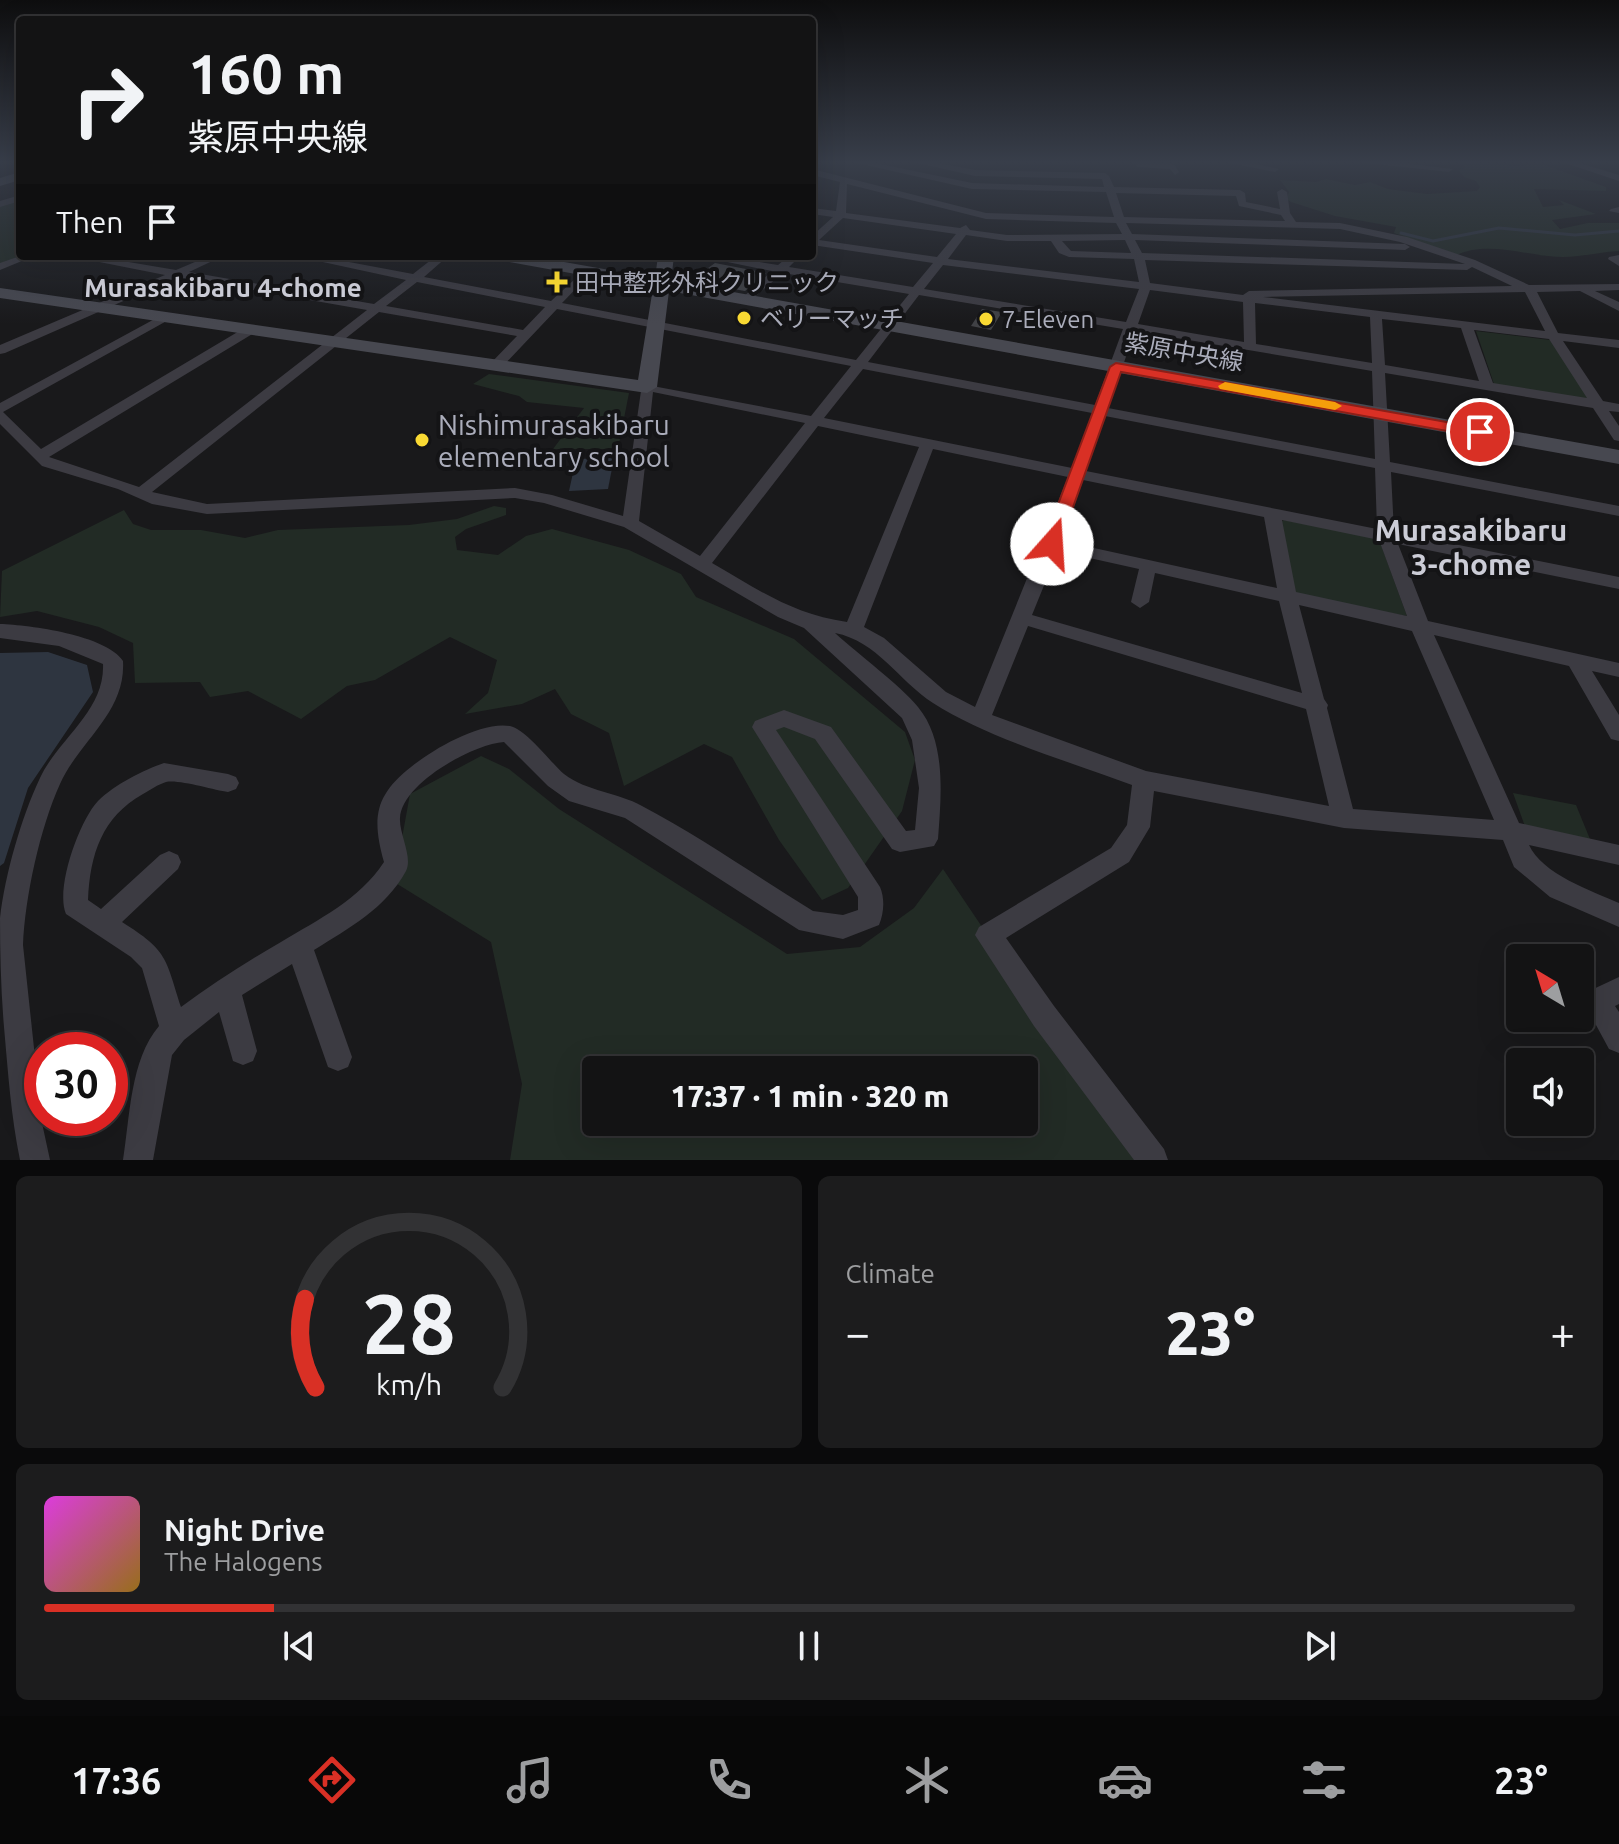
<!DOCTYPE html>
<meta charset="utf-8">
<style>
:root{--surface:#131314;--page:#1c1c1d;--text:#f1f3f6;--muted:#9d9ea0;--line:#323234;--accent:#d93025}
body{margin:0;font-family:Ubuntu,"Noto Sans JP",sans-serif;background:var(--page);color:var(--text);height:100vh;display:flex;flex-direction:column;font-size:30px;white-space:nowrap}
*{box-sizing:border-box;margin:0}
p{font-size:26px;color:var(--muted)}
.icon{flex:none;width:44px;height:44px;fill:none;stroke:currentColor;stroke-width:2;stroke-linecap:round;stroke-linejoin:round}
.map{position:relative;height:1160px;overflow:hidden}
.drawer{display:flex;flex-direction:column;gap:16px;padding:16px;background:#0a0a0b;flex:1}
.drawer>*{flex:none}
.top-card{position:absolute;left:16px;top:16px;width:800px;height:244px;border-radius:8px;box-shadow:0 8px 32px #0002,0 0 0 2px var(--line);background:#131314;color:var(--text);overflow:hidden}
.needle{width:52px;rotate:322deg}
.buttons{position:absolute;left:1506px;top:944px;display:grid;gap:16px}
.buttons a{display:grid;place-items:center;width:88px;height:88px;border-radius:8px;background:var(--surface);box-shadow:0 8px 32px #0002,0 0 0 2px var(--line);font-size:40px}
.speed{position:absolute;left:24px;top:1032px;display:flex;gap:16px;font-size:40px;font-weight:700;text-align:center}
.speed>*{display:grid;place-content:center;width:104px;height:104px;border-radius:50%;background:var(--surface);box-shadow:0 8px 32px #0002,0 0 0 2px var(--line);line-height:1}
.speed .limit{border:12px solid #d22;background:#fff;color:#111}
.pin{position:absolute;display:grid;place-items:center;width:68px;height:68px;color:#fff;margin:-34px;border:4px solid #fff;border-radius:50%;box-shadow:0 2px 8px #0007}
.me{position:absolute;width:88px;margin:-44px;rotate:19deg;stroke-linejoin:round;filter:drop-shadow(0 0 6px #0008)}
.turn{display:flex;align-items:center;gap:28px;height:168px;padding:0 40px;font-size:36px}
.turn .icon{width:104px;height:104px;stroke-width:2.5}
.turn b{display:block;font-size:56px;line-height:68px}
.then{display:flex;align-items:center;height:76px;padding:0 40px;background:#0003;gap:16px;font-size:30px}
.big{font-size:60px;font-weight:800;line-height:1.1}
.drawer .tile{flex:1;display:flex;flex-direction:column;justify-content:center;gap:12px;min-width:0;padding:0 28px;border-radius:12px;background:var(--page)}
.drawer .dial{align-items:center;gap:0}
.dial svg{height:208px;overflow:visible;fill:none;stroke:var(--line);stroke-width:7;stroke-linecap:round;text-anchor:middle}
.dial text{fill:var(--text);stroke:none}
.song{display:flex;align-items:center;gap:24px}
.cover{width:96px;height:96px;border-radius:12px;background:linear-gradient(135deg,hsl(300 70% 55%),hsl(40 70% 35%))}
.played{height:8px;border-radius:4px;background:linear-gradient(90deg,var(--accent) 15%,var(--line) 15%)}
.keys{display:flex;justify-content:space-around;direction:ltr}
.heat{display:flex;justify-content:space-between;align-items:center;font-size:44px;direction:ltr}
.drawer .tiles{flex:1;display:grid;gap:16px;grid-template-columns:1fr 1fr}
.tile:last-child{grid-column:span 2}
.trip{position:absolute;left:582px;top:1056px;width:456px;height:80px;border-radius:8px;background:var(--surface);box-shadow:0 8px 32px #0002,0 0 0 2px var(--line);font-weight:800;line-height:80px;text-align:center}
.tab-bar{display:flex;height:128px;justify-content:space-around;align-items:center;background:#080808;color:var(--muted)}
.tab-bar .icon{width:56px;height:56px}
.tab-bar .active{color:var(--accent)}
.tab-bar b{font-size:36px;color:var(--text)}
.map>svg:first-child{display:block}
.green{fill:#222b25;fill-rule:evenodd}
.water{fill:#2e3540}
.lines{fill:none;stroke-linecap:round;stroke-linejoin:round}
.stream{stroke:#2e3540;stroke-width:3}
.building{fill:#404145}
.street{fill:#3c3b42;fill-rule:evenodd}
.secondary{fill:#474850;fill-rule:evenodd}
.route{fill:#d93025;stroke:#8d1f18;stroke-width:2}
.slow{fill:#f59e0b}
.poi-dot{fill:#f9d933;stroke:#141416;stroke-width:3}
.labels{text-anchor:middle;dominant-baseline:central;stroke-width:8;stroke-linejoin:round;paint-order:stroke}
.far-poi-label{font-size:24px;fill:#abadbb;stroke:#141416;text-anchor:start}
.far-street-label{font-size:24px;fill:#abadbb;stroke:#141416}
.far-neighbourhood-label{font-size:26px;font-weight:bold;fill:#cccdd7;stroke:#141416}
.poi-label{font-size:28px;fill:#abadbb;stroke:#141416;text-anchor:start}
.neighbourhood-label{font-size:30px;font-weight:bold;fill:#cccdd7;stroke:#141416}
</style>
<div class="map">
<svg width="1619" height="1160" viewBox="0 0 1619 1160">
<rect width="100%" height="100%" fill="#19191b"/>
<g class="green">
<path d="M1463,161L1518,166L1539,163L1606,187V191L1534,189L1543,207L1564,205L1559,200L1596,214L1552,220L1560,229L1588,223H1619V251C1600,252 1581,257 1563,257C1529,257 1489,240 1457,255L1394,233L1396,227L1335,216L1291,202L1286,199L1289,192L1280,180L1316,182L1326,179L1355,185L1370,182L1388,189L1427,194L1477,191L1480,187L1476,181L1464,177L1459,170L1465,168Z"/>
<path d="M11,202L20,204V256L0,265V205Z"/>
<path d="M1476,331L1550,340L1589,397L1584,400L1494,384Z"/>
<path d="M489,374L629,393L618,449H553L584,408L527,402L519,396L473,384Z"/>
<path d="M494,506L506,508V515L466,529L455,537L457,550L498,555L526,536L552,529L629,550L681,574L696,597L794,639L905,732L915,760L902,811L848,888L822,900L779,840L732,757L704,744L624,786L609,733L571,714L555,689L522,704L465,714L488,693L497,660L450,637L375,680L347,686L301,719L248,691L210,697L200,682L135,683L133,643L99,627L37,611L0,617L2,571L124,510L133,524L151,530H201L245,538L278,530L409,525L457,519Z"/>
<path d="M1284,520L1373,537L1380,542L1407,616L1291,596L1279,523Z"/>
<path d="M481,756L509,769L559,809L787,954L860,947L914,908L943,869L1030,998L1152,1160H510L522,1084L491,942L394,882L410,794ZM596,1070H1024V1122H596Z"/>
<path d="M1513,793L1576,805L1592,844L1527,832Z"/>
</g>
<g class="water">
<path d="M614,458L608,489L569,491L576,459Z"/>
<path d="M48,652L87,665L93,692L28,788L4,863L0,866V653Z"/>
</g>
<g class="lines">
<path class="stream" d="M1401,233L1433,241L1499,228L1575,235L1619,231"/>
</g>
<g class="building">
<path d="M715,263L766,273L745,291L699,283L706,278L697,276Z"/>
<path d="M982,309L1002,312L991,330L971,326Z"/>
</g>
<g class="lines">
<g class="street">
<path d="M848,161H866L972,183L1104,187L1102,179L975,176L909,161H928L975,170L1105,173L1109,176L1114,187L1240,190L1245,193L1246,202L1280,209L1277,192L1282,189L1287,192L1290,213L1296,222L1340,223L1407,237L1475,260L1529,285L1619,284V290L1595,291L1619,302V311L1580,291L1537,292L1558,333L1619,340V348L1563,341L1603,401L1619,404V412L1609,411L1619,426V441L1614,440L1593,408L1385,373L1390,462L1619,506V516L1391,472L1394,532L1619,577V589L1398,544L1428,621L1619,663V677L1592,671L1619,715V741L1611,739L1569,666L1434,635L1519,823L1619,845V865L1529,845C1542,874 1592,891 1619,903V927L1550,897L1514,867L1503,840L1344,828L1154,791L1150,827L1129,862L1006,938L1054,1006L1164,1149L1168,1160H1134L1034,1026L975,935L979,927L1111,848L1127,825L1132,785C1071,762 987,738 933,703C899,681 877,641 835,633C859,655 899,684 918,707C947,742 941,798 938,839L934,846L900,852L892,849L815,739L784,727L776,730L880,887C885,899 884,913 879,925L843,939L799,930L625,818L569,801L548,786L504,742C473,744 401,784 400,818C399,834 413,857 406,871C385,909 349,928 314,950L352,1057L348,1067L338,1071L328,1067L292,964L242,995L257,1051L253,1061L243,1065L233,1061L219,1012L184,1040L172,1055L153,1160H123C130,1117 130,1060 159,1026L142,968L131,957L66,914C55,889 79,821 98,801C114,785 143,770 164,763L228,774L236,777L239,783L236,789L228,792C214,790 178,779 166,782C159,784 150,790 143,794C102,817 90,854 88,900L101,909L160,855L169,851L178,855L181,862L178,869L122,922C168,951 165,957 181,1007C213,983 246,962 281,942C319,919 359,900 384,862C372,819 374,796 411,767C433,749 481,721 510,726C526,729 551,763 564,774C588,792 617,792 642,806C701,837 756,876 813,911L843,915L858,910V897L752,727L755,721L784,710L831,727L906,831L915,830L919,788L912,740L902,718L804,628L778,617L624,527L544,503L515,498L207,514L152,504L118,489L42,466L0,424V403L162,315L172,318L3,412L41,449L246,327H254V333L49,457L139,487L367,310L178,277L5,353L0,354V345L165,275L69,256H93L176,270L209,256H223L189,272L374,304L406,280L295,256H317L413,274L436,256H448L424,277L551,301L587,268L593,271L562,303L856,360L909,294L783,273L746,304L740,300L742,298L772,271L698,256H723L778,265L789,256H800L789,267L913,287L933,263L812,245V236L833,217L812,214V208L836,211L840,182L812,175V169L986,213L1114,217L1106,192L972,189ZM847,184L986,219L1116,223L1122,234L1007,235L970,230L966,225L960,228L846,213ZM1116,193L1236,196L1239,206L1281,215L1285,221L1124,217ZM843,218L956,234L937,257L819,240ZM1126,223L1340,229L1400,242L1465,264L1142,253L1135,240L1405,250L1410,247L1405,244L1132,234ZM966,235L1007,241H1051L1059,253L1069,257L1134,259L1139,282L948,259ZM1125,240L1131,253L1071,251L1062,241ZM1145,260L1467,270L1472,267L1512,286L1249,291L1243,295L1150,283ZM943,265L1139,289L1126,322L924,289ZM417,282L545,307L523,330L386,306ZM1150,290L1243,302L1244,342L1138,324ZM1525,292L1545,331L1263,297ZM919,295L1123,329L1095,405L868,362ZM1255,303L1370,317L1372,363L1256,344ZM557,309L851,366L811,416L642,384L623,516L552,495L515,488L207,504L152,492L379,312L517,336L489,365L496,369L501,368ZM1382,319L1461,328L1479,381L1385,365ZM1474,330L1549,339L1587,398L1493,383ZM1135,331L1372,371L1375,459L1108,408ZM863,369L1092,413L1072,468L824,418ZM653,392L805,423L700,556L639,521ZM1105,416L1375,468L1377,529L1086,471ZM818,426L919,447L847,622C792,614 759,590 712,563ZM933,449L1068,477L975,707L946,692L884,638L864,627ZM1083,480L1264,517L1277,588L1062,541ZM1282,520L1379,540L1407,616L1296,592ZM1058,551L1139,569L1131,602L1140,608L1149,602L1155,573L1279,601L1302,693L1032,615ZM1299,605L1412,631L1494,820L1353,809L1327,708L1328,705L1324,699ZM1028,626L1306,709L1329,806L1146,771L992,715Z"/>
<path d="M1130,161L1174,164L1179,172L1175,175L1170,169L1138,167Z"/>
<path d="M1221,161H1243L1279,169L1275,172Z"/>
<path d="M1348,161H1387L1453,169L1449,172Z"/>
<path d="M1559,161H1573L1619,175V181Z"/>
<path d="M20,195V201L0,207V201Z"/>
<path d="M1619,207V213L1609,211L1611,209Z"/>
<path d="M1619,255V266L1608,259L1609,257Z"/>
<path d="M20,256H34L0,270V263Z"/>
<path d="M0,624C30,625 106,635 123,661C126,713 79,741 60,784C40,828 25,897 23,945L42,1123L50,1160H20C11,1116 8,1072 4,1027C1,992 0,954 0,918C5,875 21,818 40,778C58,739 105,711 103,664L59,646L0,638Z"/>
<path d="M1619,977V1004L1615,1006L1619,1012V1053L1609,1049L1583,1001L1587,992Z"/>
</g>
<g class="secondary">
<path d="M20,172V180L0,186V178Z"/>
<path d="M496,256H530L655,278L658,256H674L671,281L1619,450V464L669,291L657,387L647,393L0,298V288L638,380L653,288L504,261Z"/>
</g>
</g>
<linearGradient id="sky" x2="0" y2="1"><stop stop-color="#0e0e0f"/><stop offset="0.5" stop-color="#383e4a"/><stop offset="1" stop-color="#383e4a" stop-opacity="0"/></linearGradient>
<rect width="1619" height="324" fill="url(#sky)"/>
<path class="route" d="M1116,363L1480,428L1487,432L1480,437L1121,372L1060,544L1058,548H1045L1043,544L1110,367Z"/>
<path class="slow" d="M1225,382L1335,402L1342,406L1335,410L1220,389L1218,386Z"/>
<g class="poi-dot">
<path d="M553 270h8v8h8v8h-8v8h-8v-8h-8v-8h8z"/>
<circle cx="744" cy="318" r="8"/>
<circle cx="986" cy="319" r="8"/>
<circle cx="422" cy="440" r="8"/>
</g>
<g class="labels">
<g class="far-poi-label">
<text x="575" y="282">田中整形外科クリニック</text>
<text x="760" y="318">ベリーマッチ</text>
<text x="1002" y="319">7-Eleven</text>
</g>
<g class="far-street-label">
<text transform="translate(1184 352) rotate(10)">紫原中央線</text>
</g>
<g class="far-neighbourhood-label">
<text x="223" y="287">Murasakibaru 4-chome</text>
</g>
<g class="poi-label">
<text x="438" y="424">Nishimurasakibaru<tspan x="438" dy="32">elementary school</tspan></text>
</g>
<g class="neighbourhood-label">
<text x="1471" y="530">Murasakibaru<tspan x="1471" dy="34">3-chome</tspan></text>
</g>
</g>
</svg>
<div class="buttons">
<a><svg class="needle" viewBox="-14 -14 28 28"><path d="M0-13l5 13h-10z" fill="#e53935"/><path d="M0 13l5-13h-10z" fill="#9d9ea0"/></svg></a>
<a><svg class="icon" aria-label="sound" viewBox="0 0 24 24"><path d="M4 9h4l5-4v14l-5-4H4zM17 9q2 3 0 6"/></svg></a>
</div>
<div class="speed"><div class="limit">30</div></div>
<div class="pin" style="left:1480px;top:432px;background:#d93025"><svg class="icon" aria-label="arrive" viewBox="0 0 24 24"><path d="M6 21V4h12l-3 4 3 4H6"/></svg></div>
<svg class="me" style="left:1052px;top:544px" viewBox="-20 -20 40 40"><circle r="19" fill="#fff"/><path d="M0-13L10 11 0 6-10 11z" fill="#d93025"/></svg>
<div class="trip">17:37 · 1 min · 320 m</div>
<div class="top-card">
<div class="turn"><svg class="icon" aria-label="right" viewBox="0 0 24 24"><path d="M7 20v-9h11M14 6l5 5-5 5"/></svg><div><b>160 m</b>紫原中央線</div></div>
<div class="then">Then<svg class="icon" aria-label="arrive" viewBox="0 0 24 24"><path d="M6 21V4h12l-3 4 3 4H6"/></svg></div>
</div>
</div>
<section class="drawer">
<div class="tiles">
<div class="tile dial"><svg viewBox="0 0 100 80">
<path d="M14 69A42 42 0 1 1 86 69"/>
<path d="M14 69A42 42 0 0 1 10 35" stroke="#d93025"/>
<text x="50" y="56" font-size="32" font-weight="700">28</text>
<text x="50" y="72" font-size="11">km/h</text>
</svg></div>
<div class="tile"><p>Climate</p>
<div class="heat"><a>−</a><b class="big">23°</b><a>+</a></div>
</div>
<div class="tile">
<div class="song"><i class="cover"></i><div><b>Night Drive</b><p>The Halogens</p></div></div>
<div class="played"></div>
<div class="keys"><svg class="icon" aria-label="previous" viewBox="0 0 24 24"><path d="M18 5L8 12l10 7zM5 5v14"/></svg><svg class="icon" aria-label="pause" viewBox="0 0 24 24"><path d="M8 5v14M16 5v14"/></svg><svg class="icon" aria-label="next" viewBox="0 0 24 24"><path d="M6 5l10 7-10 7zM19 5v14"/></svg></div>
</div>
</div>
</section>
<nav class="tab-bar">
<b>17:36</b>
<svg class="icon active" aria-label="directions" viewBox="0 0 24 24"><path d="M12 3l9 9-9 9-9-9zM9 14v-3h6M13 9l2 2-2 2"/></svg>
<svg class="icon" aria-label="music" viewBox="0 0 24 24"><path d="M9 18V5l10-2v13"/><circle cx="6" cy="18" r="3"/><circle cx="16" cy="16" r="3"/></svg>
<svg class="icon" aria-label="phone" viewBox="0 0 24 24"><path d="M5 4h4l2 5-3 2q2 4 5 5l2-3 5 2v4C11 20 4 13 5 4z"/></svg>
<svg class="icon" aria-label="climate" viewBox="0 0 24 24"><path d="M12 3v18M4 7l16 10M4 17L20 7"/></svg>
<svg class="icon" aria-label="car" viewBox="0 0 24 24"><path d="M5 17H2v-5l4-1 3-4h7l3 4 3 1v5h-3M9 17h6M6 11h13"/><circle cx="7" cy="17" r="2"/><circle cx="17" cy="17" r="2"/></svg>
<svg class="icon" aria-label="filters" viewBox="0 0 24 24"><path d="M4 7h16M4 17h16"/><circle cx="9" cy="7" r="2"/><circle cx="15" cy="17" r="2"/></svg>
<b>23°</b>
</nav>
